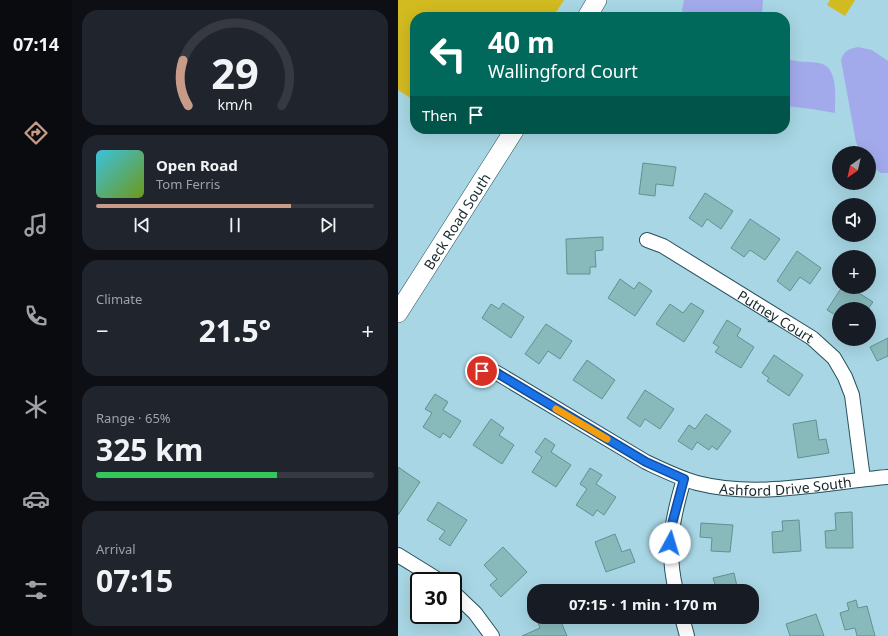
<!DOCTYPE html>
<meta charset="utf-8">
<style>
:root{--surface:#171b24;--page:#20242c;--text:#f1f3f6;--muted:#9ea1a6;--line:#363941;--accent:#c89b89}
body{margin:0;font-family:"Noto Sans",sans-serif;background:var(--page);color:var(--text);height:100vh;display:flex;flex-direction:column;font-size:15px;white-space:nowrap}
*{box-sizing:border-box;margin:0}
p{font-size:13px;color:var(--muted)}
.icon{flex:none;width:22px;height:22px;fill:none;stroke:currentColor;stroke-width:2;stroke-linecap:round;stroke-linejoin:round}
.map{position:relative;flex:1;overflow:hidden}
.panel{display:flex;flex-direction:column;gap:10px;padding:10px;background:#0d0f14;width:326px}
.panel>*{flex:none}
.top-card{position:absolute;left:12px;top:12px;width:380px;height:122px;border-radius:16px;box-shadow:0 4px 16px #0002;background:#00695c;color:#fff;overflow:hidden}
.needle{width:26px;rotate:214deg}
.fabs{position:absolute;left:434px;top:146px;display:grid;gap:8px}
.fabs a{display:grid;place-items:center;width:44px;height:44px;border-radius:50%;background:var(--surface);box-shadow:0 4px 16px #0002;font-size:20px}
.speed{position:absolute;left:12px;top:572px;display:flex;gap:8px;font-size:20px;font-weight:700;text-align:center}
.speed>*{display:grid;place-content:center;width:52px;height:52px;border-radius:50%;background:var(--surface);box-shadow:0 4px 16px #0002;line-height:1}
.speed .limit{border:2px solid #111;border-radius:6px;background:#fff;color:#111}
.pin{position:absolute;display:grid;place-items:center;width:34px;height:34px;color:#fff;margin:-17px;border:2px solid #fff;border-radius:50%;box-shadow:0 1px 4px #0007}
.me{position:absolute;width:44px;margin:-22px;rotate:6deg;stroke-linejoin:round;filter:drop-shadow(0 0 3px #0008)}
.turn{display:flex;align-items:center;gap:14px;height:84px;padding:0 12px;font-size:18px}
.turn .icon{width:52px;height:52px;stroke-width:2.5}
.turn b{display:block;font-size:28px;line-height:34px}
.then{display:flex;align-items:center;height:38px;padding:0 12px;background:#0003;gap:8px;font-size:15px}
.big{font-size:30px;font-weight:700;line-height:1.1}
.panel .card{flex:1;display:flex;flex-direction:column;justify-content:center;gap:6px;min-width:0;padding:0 14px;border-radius:16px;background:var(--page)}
.panel .dial{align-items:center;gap:0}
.dial svg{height:104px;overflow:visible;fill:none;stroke:var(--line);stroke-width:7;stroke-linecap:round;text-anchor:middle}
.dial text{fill:var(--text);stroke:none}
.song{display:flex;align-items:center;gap:12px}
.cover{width:48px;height:48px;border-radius:6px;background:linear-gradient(135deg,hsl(190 70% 55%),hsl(80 70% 35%))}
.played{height:4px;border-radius:2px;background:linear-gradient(90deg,var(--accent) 70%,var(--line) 70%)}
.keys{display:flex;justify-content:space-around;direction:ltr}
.heat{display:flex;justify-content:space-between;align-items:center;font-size:22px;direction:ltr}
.charge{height:6px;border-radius:3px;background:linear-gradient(90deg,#34c759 65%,var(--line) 0)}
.trip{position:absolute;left:129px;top:584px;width:232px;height:40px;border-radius:16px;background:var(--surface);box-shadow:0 4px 16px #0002;font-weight:700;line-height:40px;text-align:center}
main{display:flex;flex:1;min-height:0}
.dock{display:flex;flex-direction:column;width:72px;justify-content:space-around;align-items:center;background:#090b0e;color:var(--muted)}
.dock .icon{width:28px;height:28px}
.dock .active{color:var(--accent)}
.dock b{font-size:18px;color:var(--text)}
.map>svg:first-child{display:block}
.green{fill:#d2ba21}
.water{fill:#a3aaec}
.building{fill:#88b9bb;stroke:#619193}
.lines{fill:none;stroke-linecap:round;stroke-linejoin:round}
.minor-casing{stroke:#26505d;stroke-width:16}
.secondary-casing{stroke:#26505d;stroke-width:20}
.minor{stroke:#fff;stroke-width:14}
.secondary{stroke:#fff;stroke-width:19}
.route-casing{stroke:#114b97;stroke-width:10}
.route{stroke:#1a73e8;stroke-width:7}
.slow{stroke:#f59e0b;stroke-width:7}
.labels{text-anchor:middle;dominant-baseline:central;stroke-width:3;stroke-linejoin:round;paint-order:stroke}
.street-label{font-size:14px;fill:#16282d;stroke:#dcf3fa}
</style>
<main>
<nav class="dock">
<b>07:14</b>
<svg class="icon active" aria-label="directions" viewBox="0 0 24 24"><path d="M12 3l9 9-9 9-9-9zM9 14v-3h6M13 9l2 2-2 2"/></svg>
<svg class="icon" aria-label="music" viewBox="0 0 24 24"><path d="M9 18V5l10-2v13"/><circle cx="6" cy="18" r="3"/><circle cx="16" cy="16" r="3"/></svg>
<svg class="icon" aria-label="phone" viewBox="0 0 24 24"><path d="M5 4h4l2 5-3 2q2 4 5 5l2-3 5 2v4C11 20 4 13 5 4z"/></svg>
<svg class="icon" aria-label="climate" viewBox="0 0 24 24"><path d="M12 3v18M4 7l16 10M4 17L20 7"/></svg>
<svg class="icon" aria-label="car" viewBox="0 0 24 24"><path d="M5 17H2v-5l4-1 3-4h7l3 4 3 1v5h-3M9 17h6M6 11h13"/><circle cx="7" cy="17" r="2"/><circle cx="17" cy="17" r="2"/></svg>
<svg class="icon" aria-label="filters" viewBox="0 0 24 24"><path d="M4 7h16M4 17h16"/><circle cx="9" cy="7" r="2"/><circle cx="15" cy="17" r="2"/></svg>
</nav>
<section class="panel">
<div class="card dial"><svg viewBox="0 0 100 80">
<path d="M14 69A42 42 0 1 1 86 69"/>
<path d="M14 69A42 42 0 0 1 10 34" stroke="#c89b89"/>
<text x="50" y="56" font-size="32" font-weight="700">29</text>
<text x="50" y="72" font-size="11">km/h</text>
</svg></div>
<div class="card">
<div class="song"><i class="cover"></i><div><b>Open Road</b><p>Tom Ferris</p></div></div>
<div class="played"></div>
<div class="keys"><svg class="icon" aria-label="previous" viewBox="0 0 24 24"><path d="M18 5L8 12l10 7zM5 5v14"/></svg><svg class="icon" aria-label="pause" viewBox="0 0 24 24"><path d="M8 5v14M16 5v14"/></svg><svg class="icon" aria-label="next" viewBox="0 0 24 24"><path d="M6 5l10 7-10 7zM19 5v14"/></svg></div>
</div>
<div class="card"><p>Climate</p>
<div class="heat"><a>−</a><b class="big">21.5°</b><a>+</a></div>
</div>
<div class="card"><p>Range · 65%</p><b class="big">325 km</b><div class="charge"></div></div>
<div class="card"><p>Arrival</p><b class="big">07:15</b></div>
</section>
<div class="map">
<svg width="490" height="636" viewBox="0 0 490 636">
<rect width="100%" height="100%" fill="#a8d6e4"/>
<g class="green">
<path d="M0,0H166L155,17H17V101L0,90Z"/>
<path d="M432,0H457L447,16L429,5Z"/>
</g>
<g class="water">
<path d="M286,0H365L364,17H287L284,10Z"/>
<path d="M460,47L474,50L490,61V173H483L471,165V153H463L458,142L443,60C446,51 450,49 460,47Z"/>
<path d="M387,58C398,63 409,61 421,63C441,66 437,99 437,113L414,109L387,106Z"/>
</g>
<g class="building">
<path d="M245,163L278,167L275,186L258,184L257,196L241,194Z"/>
<path d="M307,193L335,211L323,229L309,219L304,227L291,218Z"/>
<path d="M352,219L382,239L367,260L352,250L346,257L333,248Z"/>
<path d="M205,237V250L197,251L198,267H192V274H169L168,239Z"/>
<path d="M399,251L423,268L412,284L402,277L392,291L379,281Z"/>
<path d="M222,279L236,289L241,282L254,291L237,316L210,298Z"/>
<path d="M444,287H451L475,302L470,309H441V317L429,310Z"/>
<path d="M105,303L126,317L113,338L84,318L93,304L101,309Z"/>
<path d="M293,303L306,311L286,342L258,324L272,304L285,313Z"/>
<path d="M329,320L343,329L339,336L356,347L343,368L317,352L321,347L315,343Z"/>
<path d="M148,324L174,341L162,359L150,351L141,364L127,354Z"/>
<path d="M490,338V356L479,361L472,347Z"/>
<path d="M376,355L405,375L391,396L369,381L371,378L364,373Z"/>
<path d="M189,360L217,380L204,399L175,380Z"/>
<path d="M247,390L276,409L262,429L247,419L242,427L229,418Z"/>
<path d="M37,394L50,402L45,410L63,421L52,438L45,433L42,438L25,427L34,413L27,409Z"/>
<path d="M308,414L333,431L319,450L314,446L311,450L299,442L294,450L280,441L291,425L297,429Z"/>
<path d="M93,419L106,428L101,435L116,445L104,464L75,445Z"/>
<path d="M418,420L421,440L428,439L431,453L400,458L395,424Z"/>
<path d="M147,438L157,445L153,452L173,465L158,487L134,472L144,457L137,452Z"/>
<path d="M0,467L22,482L0,515Z"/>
<path d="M192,468L204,475L198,484L218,497L206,515L199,510L195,516L178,505L189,489L182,484Z"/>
<path d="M40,502L69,520L52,546L41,539L47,531L29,520Z"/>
<path d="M454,512L455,548H428L427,531L438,530L437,513Z"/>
<path d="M401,520L403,551L375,553L374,532L385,531L384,521Z"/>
<path d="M303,523L335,525L332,552L313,551L314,538L302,537Z"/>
<path d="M217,534L224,552L232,549L237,562L208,572L197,542Z"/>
<path d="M105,547L129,572L103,597L92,585L99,579L86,565Z"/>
<path d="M336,573L340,591H319L315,578Z"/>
<path d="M458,600L460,608L469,606L477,636H459L457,628L447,630L442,613L451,610L449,603Z"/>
<path d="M418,614L426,636H392L388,624Z"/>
<path d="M138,617H161L169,636H124L142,628Z"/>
</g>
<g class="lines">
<defs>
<g id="minor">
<path id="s1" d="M249,240L265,246L414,338L436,358L447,377L454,395L465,479"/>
<path id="s2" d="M84,371L99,373L248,462C265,470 281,478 299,483C361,499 428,482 490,477"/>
<path d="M0,555L42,581"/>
<path d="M278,591C268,549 274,519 286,479"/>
<path d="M55,592L77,613L94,636"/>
<path d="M284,617L289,636"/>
</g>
<g id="secondary">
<path d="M189,17L199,0"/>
<path id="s3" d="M0,313L117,129"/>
</g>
</defs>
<use href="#minor" class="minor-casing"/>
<use href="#secondary" class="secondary-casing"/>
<use href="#minor" class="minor"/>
<use href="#secondary" class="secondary"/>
</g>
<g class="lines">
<defs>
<path id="route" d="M84,371L99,373L248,462L286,479L274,524L272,543"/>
</defs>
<use href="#route" class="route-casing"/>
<use href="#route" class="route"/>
<path class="slow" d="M158,409L209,439"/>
</g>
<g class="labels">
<g class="street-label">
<text stroke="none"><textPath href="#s3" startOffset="109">Beck Road South</textPath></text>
<text stroke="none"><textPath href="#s1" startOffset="150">Putney Court</textPath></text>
<text stroke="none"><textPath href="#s2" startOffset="333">Ashford Drive South</textPath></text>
</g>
</g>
</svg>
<div class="fabs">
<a><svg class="needle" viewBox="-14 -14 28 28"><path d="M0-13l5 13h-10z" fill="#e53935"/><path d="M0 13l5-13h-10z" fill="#9ea1a6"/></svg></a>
<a><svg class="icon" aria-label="sound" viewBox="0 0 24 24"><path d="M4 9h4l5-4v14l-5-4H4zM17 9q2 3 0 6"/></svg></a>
<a>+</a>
<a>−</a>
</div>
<div class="speed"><div class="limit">30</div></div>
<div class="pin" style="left:84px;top:371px;background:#d93025"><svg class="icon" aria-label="arrive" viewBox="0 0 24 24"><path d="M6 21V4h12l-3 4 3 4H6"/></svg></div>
<svg class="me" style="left:272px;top:543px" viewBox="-20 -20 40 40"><circle r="19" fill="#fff"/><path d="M0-13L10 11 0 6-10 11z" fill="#1a73e8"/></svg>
<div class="trip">07:15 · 1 min · 170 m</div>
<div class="top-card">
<div class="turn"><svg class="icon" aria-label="left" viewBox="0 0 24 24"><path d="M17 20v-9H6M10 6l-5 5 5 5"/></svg><div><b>40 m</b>Wallingford Court</div></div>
<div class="then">Then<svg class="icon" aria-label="arrive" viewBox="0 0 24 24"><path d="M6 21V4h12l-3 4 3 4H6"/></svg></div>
</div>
</div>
</main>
